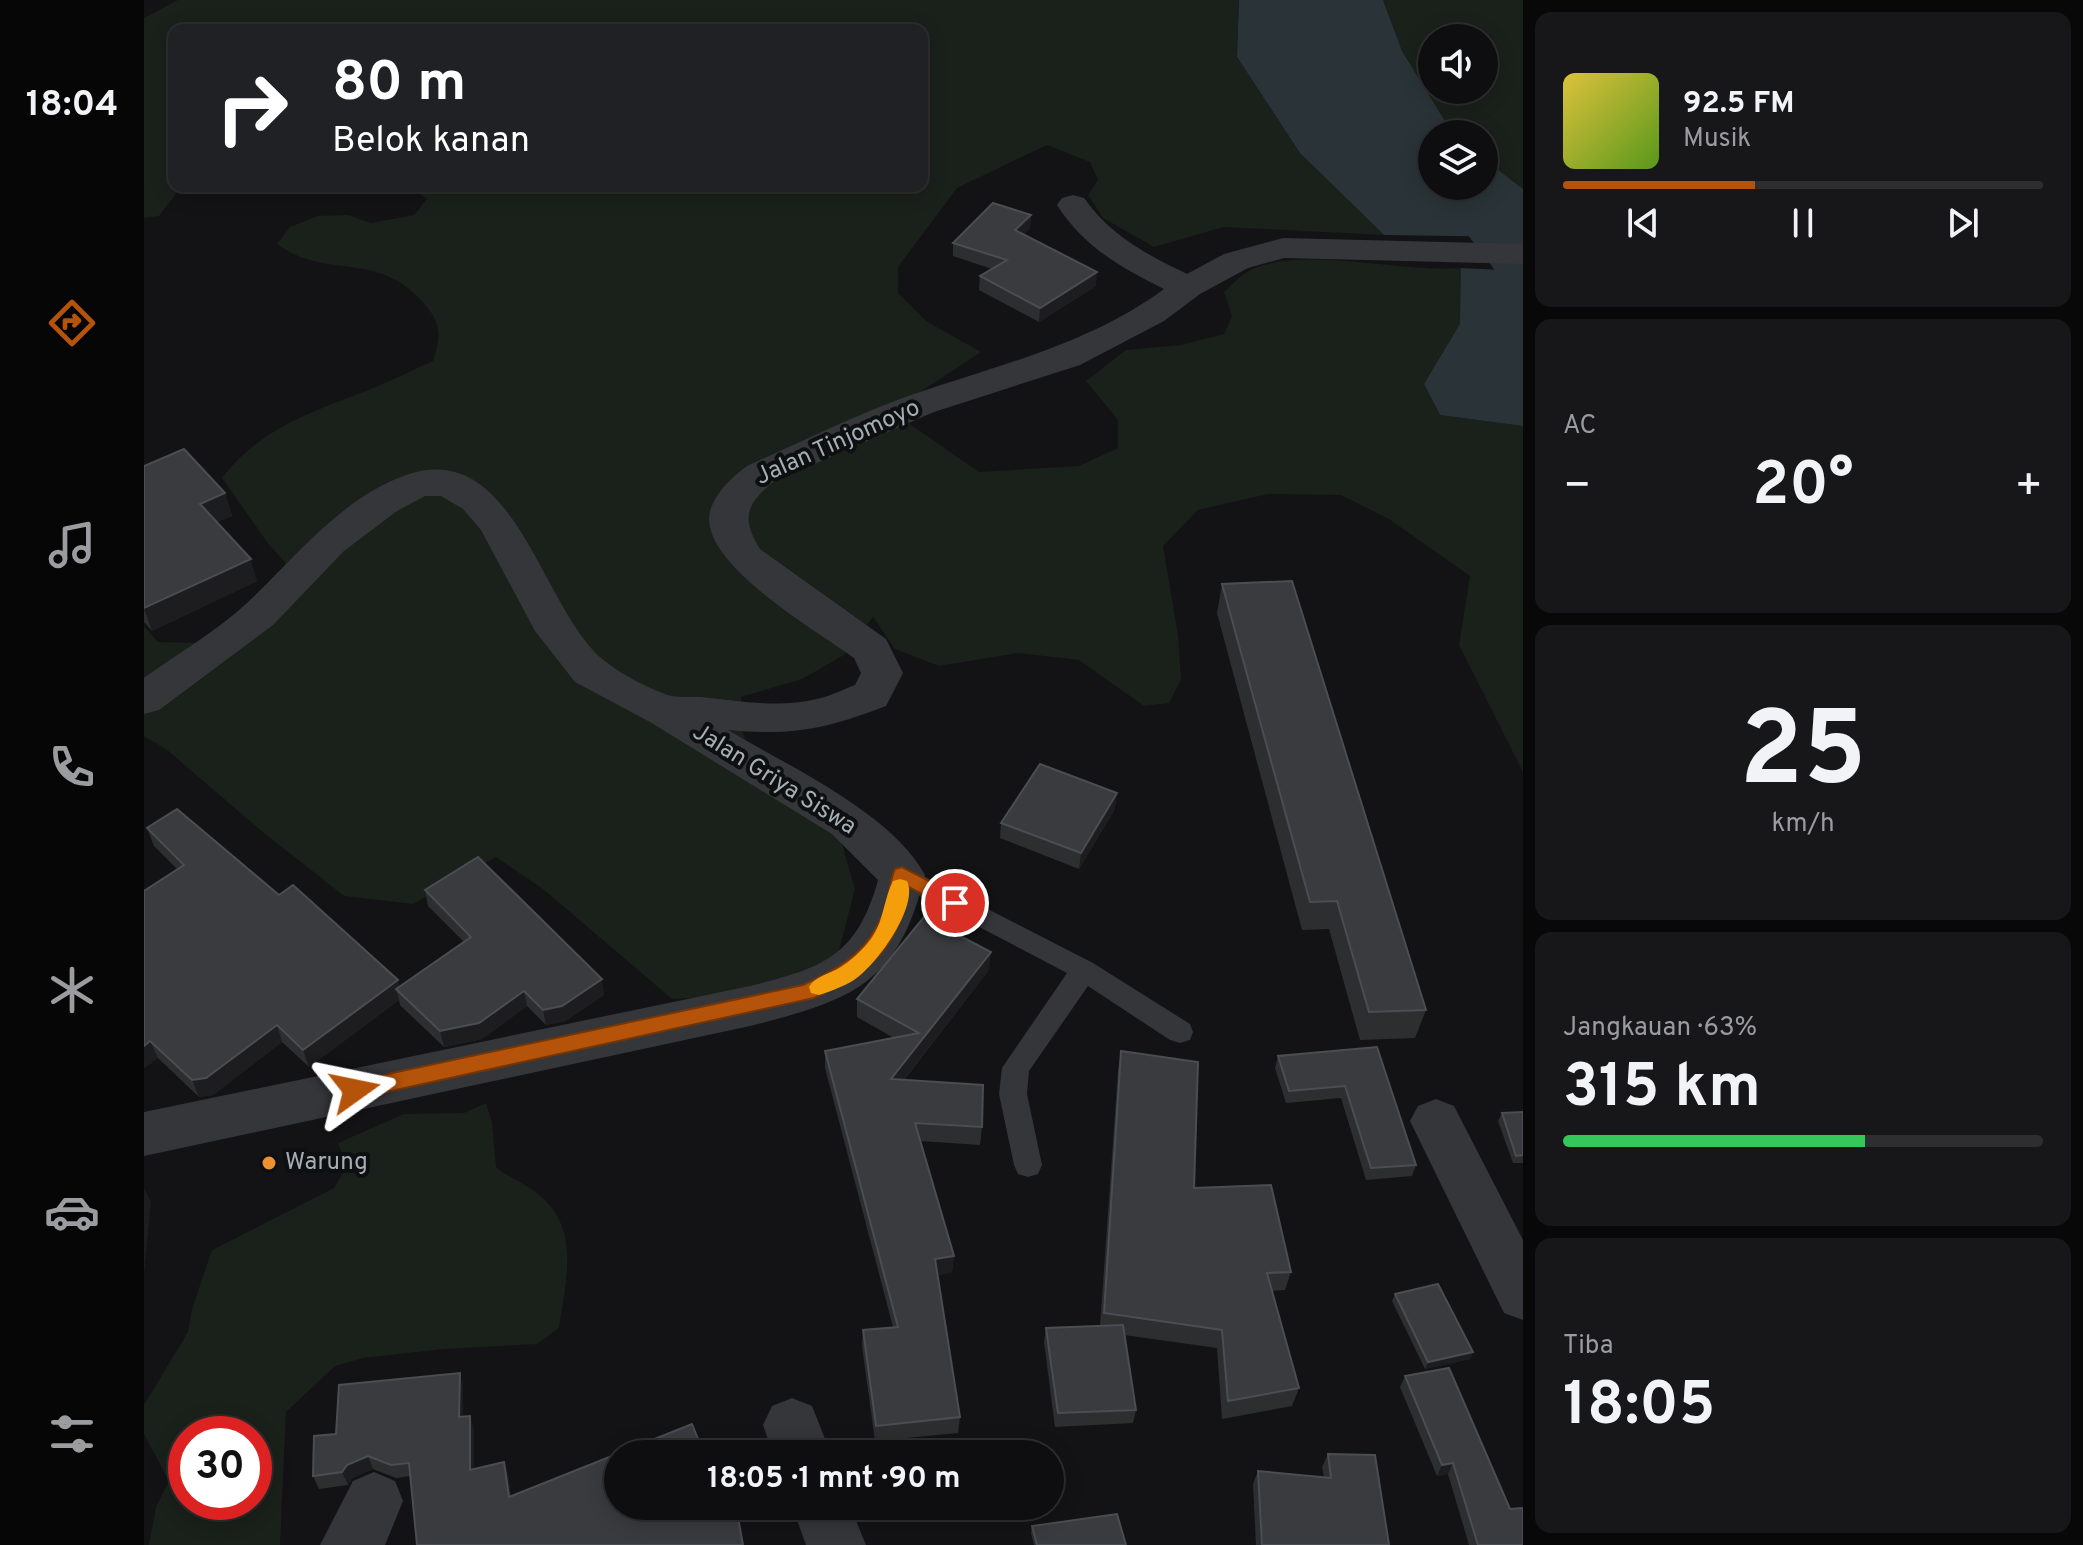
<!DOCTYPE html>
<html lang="id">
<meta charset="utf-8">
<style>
:root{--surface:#0e0e10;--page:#171719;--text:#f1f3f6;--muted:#9b9c9f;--line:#2e2e30;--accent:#b45309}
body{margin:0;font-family:Overpass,sans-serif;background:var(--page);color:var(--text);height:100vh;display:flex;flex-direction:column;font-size:30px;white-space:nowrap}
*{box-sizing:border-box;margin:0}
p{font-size:26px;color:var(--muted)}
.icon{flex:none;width:44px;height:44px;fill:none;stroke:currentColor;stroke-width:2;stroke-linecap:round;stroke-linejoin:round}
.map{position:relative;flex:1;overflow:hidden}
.panel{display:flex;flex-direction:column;gap:12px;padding:12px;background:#080809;width:560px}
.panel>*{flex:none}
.banner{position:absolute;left:24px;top:24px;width:760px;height:168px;border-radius:16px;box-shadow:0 4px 20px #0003,0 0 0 2px var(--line);background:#202124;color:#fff;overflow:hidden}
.tools{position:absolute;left:1274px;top:24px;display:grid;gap:16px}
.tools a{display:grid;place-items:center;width:80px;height:80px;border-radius:50%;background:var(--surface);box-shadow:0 4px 20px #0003,0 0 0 2px var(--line);font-size:40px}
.speed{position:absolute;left:24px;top:1416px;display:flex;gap:16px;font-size:40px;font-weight:700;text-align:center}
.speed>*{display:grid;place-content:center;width:104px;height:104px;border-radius:50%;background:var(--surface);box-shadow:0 4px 20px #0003,0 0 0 2px var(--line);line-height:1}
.speed .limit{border:12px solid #d22;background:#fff;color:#111}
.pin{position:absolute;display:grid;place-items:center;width:68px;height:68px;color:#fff;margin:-34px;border:4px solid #fff;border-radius:50%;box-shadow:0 2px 8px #0007}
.me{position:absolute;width:88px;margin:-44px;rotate:78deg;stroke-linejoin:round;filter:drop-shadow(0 0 6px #0008)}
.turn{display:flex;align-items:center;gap:28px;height:168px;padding:0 32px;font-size:36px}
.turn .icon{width:104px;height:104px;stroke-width:2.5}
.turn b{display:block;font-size:56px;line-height:68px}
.big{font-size:60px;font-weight:700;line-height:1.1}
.panel .widget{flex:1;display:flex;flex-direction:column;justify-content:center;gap:12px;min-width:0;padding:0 28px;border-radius:16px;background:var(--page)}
.panel .dial{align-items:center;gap:0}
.dial b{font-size:104px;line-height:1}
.song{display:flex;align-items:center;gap:24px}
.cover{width:96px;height:96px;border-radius:12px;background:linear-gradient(135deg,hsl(50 70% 55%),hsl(90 70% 35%))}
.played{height:8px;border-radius:4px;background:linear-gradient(90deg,var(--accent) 40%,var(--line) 40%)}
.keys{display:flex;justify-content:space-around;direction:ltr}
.heat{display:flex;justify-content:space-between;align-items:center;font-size:44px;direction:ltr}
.charge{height:12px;border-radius:6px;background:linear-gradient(90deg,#34c759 63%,var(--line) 0)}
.trip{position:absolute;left:460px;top:1440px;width:460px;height:80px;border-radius:40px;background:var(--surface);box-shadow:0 4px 20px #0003,0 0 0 2px var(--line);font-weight:700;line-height:80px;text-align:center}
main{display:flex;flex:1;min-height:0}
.tabs{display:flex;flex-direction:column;width:144px;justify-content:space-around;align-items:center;background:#060606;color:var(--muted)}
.tabs .icon{width:56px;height:56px}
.tabs .current{color:var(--accent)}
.tabs b{font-size:36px;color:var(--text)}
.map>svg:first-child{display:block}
.green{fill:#1a201a;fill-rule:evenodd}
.water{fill:#2a3438}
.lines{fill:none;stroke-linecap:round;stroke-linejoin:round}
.river{fill:#2a3438;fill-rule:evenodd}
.service{fill:#34363a;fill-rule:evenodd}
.minor{fill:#34363a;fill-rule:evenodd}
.wall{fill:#2c2e30}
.shaded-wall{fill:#1d1d1f}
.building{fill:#393b3e;stroke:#4a4d51;stroke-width:2}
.route{fill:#b45309;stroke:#753606;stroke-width:2}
.slow{fill:#f59e0b}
.poi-dot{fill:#ee9032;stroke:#0e0f10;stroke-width:3}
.labels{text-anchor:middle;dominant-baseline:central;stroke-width:8;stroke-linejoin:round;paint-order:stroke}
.street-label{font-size:24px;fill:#a5adb5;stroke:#0e0f10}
.poi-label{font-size:24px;fill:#a5adb5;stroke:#0e0f10;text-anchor:start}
</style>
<main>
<nav class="tabs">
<b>18:04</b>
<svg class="icon current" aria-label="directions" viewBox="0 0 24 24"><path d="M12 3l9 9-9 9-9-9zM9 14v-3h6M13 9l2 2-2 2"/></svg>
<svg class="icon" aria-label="music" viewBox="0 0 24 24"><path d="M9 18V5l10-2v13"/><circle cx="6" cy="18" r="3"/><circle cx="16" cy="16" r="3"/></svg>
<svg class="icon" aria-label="phone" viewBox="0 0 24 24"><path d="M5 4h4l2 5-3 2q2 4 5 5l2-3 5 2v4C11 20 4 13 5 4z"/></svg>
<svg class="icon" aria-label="climate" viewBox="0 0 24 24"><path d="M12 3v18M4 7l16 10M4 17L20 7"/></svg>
<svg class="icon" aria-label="car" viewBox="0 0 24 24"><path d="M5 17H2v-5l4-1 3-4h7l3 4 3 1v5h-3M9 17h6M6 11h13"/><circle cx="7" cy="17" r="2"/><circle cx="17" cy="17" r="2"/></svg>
<svg class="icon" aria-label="filters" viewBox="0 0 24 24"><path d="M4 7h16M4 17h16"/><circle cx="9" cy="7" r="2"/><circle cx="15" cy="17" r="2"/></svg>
</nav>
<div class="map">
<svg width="1379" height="1545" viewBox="0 0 1379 1545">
<rect width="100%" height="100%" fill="#131315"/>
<g class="green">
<path d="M34,0H1095L1093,57L1156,153L1240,235L1080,227L1010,247L959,218L944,195L954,180L946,162L903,145L813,188L754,267V293L782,321L837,352L764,400L760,420L835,472L935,466L974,448V420L942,381L982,350L1037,345L1080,334L1088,316L1080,292C1089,284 1098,273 1109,269C1160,246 1258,273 1317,268V324L1280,384L1296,415L1379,426V772L1315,645L1326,576L1245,519L1197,495L1124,494L1054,510L1019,546L1034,635L1037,679L1025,703L1000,706L935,660L874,653L795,666L751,649L729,617L700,655L658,679L597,697L598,728L604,752L693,827L711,889L684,992L528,999L399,889L352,857L269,904L200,896L120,833L22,749L0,736V626L14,642L104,644L159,583L123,542L78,478C113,432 161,414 214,394C239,385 264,372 289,361C298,332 297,322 276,299C231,251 182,280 133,244L146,227L174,216L204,215L227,223L270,215L283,199L265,186H778V30H30V186H38L15,216L0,218V18Z"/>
<path d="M1239,0H1379V189L1340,159V134H1309L1258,51ZM1288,38H1340V90H1288Z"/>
<path d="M342,1103L348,1123L352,1167C365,1178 381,1183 394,1194C437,1228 422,1280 415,1328L393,1344L300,1349L219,1358L191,1366L142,1412L136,1545H5L12,1507L25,1481L0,1434V1405L44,1332L48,1309L68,1250L190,1188L203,1166L194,1143L260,1114L320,1113ZM42,1434H110V1502H42Z"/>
</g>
<g class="water">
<path d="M1095,0H1239L1258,51L1309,134H1288V186H1340V159L1379,189V237L1240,235L1156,153L1093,57Z"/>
<path d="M1317,268L1379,271V426L1296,415L1280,384L1316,324Z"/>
</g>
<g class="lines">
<path class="river" d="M1340,177L1379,225V284L1357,278L1286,186L1288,183V186H1340Z"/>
<path class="service" d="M758,865L949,963L1046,1024L1049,1032L1046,1040L1036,1043L1026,1040L944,986L885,1071L883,1094L898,1165L894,1174L884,1177L874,1174L870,1165L855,1094L858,1068L923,973L749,882L745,875L749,868Z"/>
<g class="minor">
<path d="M929,195L940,198C967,236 1002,254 1043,274L1080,254L1139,238L1379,244V264L1140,258L1104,268L1056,294L1020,321L936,365L790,412L629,482C602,505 597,518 616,549L742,639L759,673L742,706C682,729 649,736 584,730C644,766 748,813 781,875C754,985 708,1000 606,1026L0,1156V1112L606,986C678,968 713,957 734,880L688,834L506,722L431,682L391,631L337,530L319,509L297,496H281L253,511L200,551L129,625L15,710L0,714V678C34,653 73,631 103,603C152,557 197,498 262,475C373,436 397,613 462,662C477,674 502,687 521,694C531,698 545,697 557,697C596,701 638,709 677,698C689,695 700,689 711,685L717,673L710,658C675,632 548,560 567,508C573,491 589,476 603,466C657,442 711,415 767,395C854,365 944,345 1020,289C976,267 940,247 913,205L918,198Z"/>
<path d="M1292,1099L1310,1106L1379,1240V1320L1360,1313L1266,1121L1274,1106Z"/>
<path d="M648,1398L668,1406L687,1454H629L619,1425L628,1406Z"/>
<path d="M230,1472L251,1481L259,1501L241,1545H176L209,1481Z"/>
<path d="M648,1506H706L722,1545H662Z"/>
</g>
</g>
<g class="wall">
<path d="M887,215L886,228L880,234L952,286L895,322L835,290L836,276L848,269L809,256V243Z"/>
<path d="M0,466L81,493L88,516L73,522L113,581L8,631L0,622Z"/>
<path d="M1078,584L1282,1010L1271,1038L1216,1040L1185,929L1158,930L1073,613Z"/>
<path d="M971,809L935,869L856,838L857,823Z"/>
<path d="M3,828L135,895L256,987L320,942L284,906L281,890L460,995L421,1021L402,1025L383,1006L338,1039L300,1047L256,1005L255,1000L165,1067L138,1042L69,1095L55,1097L14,1058L0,1068V891L33,869L10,846Z"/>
<path d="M845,970L760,1080L838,1127L836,1145L776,1141L810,1256L808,1272L794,1275L816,1417L814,1433L731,1441L718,1346L719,1330L749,1327L681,1068V1051L750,1038L713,1017V999Z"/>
<path d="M1233,1047L1272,1165L1268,1176L1222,1180L1197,1098L1142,1103L1131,1068L1134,1056Z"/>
<path d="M977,1051L1050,1188L1147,1272L1141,1290L1128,1291L1155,1388L1148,1406L1078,1419L1073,1348L980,1335L992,1410L989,1423L911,1427L900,1342L902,1328L956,1326L974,1071Z"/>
<path d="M1379,1112V1163H1369L1354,1121L1358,1113Z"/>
<path d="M1251,1294L1329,1352L1326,1359L1281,1369L1248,1301Z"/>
<path d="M1261,1376L1366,1509L1379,1545H1325L1304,1474L1293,1476L1256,1387Z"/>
<path d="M319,1386V1417L330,1429V1469L360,1462L364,1474L367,1496L474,1454L599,1545L267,1476L252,1478L229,1469L208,1478L204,1485L175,1489L169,1476L192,1434Z"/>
<path d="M1184,1454L1245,1545H1112L1109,1484L1114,1471L1180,1477L1178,1467Z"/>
<path d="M888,1526L982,1545H890L887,1533Z"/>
</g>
<g class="shaded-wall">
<path d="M887,215L886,228L870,244L871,230Z"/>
<path d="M953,272L952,286L895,322L896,308Z"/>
<path d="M81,493L88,516L62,527L56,504Z"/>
<path d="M107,559L113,581L8,631L0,608Z"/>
<path d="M973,793L971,809L935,869L937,853Z"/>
<path d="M847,952L845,970L747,1096V1079Z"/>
<path d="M458,979L460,995L421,1021L402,1025L399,1010Z"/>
<path d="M254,980L258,995L252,989L255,1000L165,1067L159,1050Z"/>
<path d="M380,991L383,1006L338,1039L300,1047L296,1031Z"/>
<path d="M133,1025L138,1042L69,1095L55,1097L48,1080Z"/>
<path d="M6,1041L14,1058L0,1068V1046Z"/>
<path d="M0,1188L7,1202L0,1274Z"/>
<path d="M810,1256L808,1272L790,1276L791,1259Z"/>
<path d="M1329,1352L1326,1359L1281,1369L1284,1362Z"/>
<path d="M316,1373L319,1386V1430L315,1417Z"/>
<path d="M326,1416L330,1429V1483L326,1470Z"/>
<path d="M224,1456L229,1469L208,1478L204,1485L198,1472L203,1465Z"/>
<path d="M360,1462L364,1474L369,1510L365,1497Z"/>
<path d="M1309,1463L1304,1474L1293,1476L1298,1465Z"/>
</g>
<g class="building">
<path d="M849,203L887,215L871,230L953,272L896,308L836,276L863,260L809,243Z"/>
<path d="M40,449L81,493L56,504L107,559L0,608V466Z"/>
<path d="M1148,581L1282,1010L1225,1012L1193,901L1166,902L1078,584Z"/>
<path d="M896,764L973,793L937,853L857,823Z"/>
<path d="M33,809L135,895L149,885L254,980L159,1050L133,1025L62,1078L48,1080L6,1041L0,1046V891L40,865L3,828Z"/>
<path d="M334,857L458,979L418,1006L399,1010L380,991L335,1023L296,1031L252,989L327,937L281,890Z"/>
<path d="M780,917L847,952L747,1079L839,1085L838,1127L771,1123L810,1256L791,1259L816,1417L732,1426L719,1330L754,1327L681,1051L775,1033L713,999Z"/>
<path d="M1233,1047L1272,1165L1227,1168L1201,1086L1145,1091L1134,1056Z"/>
<path d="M977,1051L1054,1062L1050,1188L1127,1185L1147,1272L1123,1273L1155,1388L1084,1401L1078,1330L960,1313Z"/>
<path d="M1379,1112V1155L1372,1156L1358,1113Z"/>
<path d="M1294,1284L1329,1352L1284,1362L1251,1294Z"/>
<path d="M979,1325L992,1410L914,1413L902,1328Z"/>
<path d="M1305,1368L1366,1509L1379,1508V1545H1334L1309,1463L1298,1465L1261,1376Z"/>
<path d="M316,1373L315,1417L326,1416V1470L360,1462L365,1497L548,1424L560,1454H474V1506H592L599,1545H273L265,1463L247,1465L224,1456L203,1465L198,1472L169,1476L170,1436L192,1434L195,1385Z"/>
<path d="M1184,1454L1231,1455L1245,1545H1118L1114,1471L1187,1478Z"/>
<path d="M973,1514L982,1545H893L888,1526Z"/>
</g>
<path class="route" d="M758,867L818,898L821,903L818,908H804L765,887C753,951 725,972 670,998L211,1099L204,1096L201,1090L204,1084L211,1081L659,985C701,965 725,952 742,906C746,894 745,881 751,869Z"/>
<path class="slow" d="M756,879L763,881C775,906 734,962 714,977C704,985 687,991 675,995L667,993L665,987C671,976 686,974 697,967C707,961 723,946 729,936C740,919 740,898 749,881Z"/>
<circle class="poi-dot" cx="125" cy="1163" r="8"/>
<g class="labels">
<g class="street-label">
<text transform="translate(694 443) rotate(-24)">Jalan Tinjomoyo</text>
<text transform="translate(630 780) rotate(32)">Jalan Griya Siswa</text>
</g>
<g class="poi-label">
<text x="141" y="1163">Warung</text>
</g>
</g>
</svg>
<div class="tools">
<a><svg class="icon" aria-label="sound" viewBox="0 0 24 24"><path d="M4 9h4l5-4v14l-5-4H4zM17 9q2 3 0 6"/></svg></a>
<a><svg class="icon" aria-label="layers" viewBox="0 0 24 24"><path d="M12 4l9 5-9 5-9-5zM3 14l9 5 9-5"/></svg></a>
</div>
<div class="speed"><div class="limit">30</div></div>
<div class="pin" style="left:811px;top:903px;background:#d93025"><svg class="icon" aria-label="arrive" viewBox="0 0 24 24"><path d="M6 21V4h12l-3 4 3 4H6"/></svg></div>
<svg class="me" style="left:211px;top:1090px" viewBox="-20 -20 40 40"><path d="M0-17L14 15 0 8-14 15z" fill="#b45309" stroke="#fff" stroke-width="4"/></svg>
<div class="trip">18:05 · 1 mnt · 90 m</div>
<div class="banner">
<div class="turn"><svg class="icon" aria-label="right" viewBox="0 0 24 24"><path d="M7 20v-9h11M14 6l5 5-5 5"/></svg><div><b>80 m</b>Belok kanan</div></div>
</div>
</div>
<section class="panel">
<div class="widget">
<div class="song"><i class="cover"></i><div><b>92.5 FM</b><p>Musik</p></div></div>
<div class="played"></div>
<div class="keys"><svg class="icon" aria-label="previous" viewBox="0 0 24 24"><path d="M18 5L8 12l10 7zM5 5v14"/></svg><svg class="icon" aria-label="pause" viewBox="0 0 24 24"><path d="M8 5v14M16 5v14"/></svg><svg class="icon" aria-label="next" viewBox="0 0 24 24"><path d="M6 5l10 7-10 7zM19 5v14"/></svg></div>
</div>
<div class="widget"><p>AC</p>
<div class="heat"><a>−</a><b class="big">20°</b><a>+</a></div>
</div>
<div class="widget dial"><b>25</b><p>km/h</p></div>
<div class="widget"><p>Jangkauan · 63%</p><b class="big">315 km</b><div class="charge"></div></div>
<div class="widget"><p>Tiba</p><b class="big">18:05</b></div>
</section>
</main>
